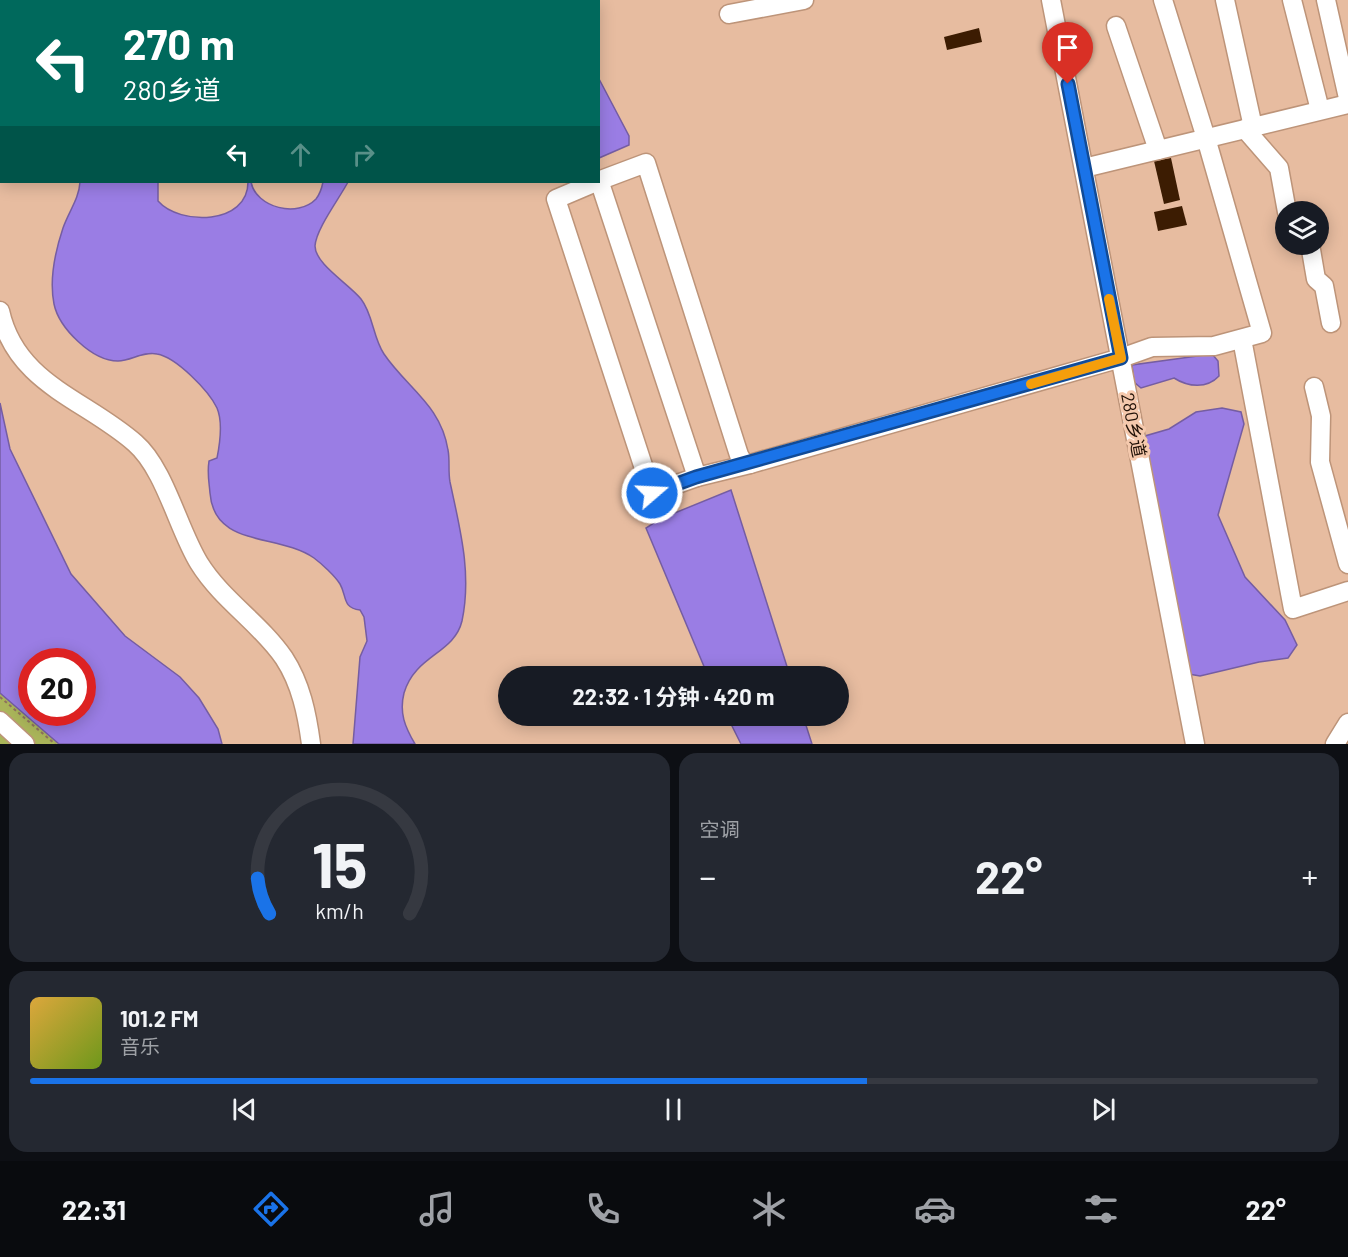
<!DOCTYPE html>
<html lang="zh">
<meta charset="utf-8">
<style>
:root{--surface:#171b24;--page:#242831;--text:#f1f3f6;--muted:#9ea1a6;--line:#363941;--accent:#1a73e8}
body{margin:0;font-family:Barlow,"Noto Sans SC",sans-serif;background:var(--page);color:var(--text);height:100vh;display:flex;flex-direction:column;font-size:22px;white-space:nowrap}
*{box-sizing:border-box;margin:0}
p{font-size:20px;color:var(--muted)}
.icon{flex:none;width:33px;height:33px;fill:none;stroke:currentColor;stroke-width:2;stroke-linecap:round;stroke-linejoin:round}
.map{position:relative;height:744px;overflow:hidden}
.details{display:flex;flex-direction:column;gap:9px;padding:9px;background:#0d0f14;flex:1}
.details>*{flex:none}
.top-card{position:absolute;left:0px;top:0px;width:600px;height:183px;box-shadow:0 3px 15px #0003;background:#00695c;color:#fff;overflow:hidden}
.controls{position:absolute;left:1275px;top:201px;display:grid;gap:12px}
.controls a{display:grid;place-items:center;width:54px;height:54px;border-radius:50%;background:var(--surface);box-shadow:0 3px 15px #0003;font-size:30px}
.speed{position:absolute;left:18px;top:648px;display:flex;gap:12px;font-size:30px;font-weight:700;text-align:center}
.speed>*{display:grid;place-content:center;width:78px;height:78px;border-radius:50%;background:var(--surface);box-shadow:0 3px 15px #0003;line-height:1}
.speed .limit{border:9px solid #d22;background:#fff;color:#111}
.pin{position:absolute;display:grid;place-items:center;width:51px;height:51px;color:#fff;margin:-62px -26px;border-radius:50% 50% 50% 0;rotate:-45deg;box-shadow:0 0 6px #0007}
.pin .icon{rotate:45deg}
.me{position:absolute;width:66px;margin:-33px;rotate:71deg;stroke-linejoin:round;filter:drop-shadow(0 0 4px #0008)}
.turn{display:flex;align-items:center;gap:21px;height:126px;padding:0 24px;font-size:27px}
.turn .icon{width:78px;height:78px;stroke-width:2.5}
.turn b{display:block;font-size:42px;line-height:51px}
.lanes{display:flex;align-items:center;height:57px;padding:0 24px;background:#0003;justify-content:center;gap:30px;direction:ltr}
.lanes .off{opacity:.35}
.big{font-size:45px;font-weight:700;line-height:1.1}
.details .tile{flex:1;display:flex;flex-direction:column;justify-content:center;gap:9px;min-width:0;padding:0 21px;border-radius:18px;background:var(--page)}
.details .dial{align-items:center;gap:0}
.dial svg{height:156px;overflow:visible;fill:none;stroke:var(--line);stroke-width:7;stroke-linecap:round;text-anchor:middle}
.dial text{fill:var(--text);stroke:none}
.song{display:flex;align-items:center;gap:18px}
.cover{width:72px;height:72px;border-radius:9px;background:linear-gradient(135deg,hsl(40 70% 55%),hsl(80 70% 35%))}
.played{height:6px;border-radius:3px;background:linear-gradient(90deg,var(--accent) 65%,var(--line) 65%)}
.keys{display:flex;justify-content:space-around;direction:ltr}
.heat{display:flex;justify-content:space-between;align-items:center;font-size:33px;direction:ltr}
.details .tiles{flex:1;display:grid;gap:9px;grid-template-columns:1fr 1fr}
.tile:last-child{grid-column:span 2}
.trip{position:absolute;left:498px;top:666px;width:351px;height:60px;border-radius:30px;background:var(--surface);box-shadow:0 3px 15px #0003;font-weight:700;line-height:60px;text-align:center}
.tab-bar{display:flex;height:96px;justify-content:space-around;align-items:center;background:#090b0e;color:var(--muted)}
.tab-bar .icon{width:42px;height:42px}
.tab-bar .current{color:var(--accent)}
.tab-bar b{font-size:27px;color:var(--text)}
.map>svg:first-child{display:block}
.green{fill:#aab55a}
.water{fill:#9a7de4;stroke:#755da2;stroke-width:1.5;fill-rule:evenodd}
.building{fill:#3c1c02}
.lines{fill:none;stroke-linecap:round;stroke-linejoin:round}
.minor-casing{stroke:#bd9479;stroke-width:21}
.path{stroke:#8f715d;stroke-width:2;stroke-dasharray:3 3;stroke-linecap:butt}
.minor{stroke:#fff;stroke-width:18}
.route-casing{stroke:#114b97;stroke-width:15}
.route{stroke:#1a73e8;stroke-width:10}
.slow{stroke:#f59e0b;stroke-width:10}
.labels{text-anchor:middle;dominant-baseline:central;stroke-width:6;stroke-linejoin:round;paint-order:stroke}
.street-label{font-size:18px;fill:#201107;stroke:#f5c9ad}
</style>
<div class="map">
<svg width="1348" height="744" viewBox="0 0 1348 744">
<rect width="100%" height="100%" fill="#e7bca0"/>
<path class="green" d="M0,693L59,744H0Z"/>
<g class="water">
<path d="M0,0H146L2,2L0,80Z"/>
<path d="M443,0H559L560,1L444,2Z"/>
<path d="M598,77L629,136V145L599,158Z"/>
<path d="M80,182H158V201C180,226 248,225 248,182H251C256,208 298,218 316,199C320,194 322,187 323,182H348C339,199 316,229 315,246C315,264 349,284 361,299C373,314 373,338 384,354C407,388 441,405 448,450C450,460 448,471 450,482C460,529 472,573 462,621C454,654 415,655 404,693C399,713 405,727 415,744H353L360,657L367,641L364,617L360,610C342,608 347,596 340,584C335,576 322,564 314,558C278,533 214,548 210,493C209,481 207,473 209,461L217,458C220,443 223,422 217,408C209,391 176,357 157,354C143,351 131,361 118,361C92,361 59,328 54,304C49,279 55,252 63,228C69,211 79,199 80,182Z"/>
<path d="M1212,354L1218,361L1219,376C1207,389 1188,387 1174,378L1141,388L1134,382L1132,365Z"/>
<path d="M0,403L10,449L71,574L125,636L180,677L199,698L218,729L222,744H59L0,693ZM32,662H82V712H32Z"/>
<path d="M1222,408L1241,412L1244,424L1218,515L1245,577L1285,620L1297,645L1288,658L1259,662L1200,676L1189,674L1142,442L1145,436L1169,429L1196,412Z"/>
<path d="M731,490L790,676H708L646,528L660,519Z"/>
<path d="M727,716H803L812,744H741Z"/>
</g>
<g class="building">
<path d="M979,28L982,42L947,50L944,37Z"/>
<path d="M1171,158L1180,200L1164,204L1154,161Z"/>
<path d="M1182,206L1187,225L1158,231L1154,212Z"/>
</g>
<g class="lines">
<defs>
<g id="minor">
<path d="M1051,0L1195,744"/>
<path d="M1225,0L1253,127"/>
<path d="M1292,0L1320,110"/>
<path d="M1326,0L1348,98"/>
<path d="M729,14L804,0"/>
<path d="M1116,26L1158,150"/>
<path d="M1245,129L1279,168L1287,212"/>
<path d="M1084,168L1348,104"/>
<path d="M599,180L697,477L750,464"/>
<path d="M598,181L646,163L739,455L743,462L750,464L1121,358L1152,347L1214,346L1262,333L1206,138L1163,0"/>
<path d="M596,182L556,199L652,493L697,477"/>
<path d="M1310,244L1316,279L1324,286L1331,323"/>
<path d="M0,311C16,384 85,399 135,443C165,469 178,529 199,563C222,600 260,623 284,658C301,684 307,714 311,744"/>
<path d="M1242,339L1293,609L1348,591"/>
<path d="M1314,387L1321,416L1320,462L1348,564"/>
<path d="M0,721L25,744"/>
<path d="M1335,744L1348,723"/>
</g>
</defs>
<use href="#minor" class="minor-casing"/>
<path class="path" d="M0,697L55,744"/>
<use href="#minor" class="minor"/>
</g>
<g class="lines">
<defs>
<path id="route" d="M652,493L696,477L1121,358L1068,84"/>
</defs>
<use href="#route" class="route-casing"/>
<use href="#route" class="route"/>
<path class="slow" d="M1031,384L1121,358L1109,299"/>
</g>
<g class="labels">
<g class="street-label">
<text transform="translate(1134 425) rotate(79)">280乡道</text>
</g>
</g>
</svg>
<div class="controls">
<a><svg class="icon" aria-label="layers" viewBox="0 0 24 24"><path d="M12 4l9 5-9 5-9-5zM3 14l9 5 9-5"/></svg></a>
</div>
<div class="speed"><div class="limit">20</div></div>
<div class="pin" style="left:1068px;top:84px;background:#d93025"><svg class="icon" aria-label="arrive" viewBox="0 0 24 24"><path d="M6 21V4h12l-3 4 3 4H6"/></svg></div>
<svg class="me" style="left:652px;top:493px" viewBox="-20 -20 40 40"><circle r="17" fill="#1a73e8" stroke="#fff" stroke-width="3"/><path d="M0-11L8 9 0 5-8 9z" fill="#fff"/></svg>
<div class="trip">22:32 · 1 分钟 · 420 m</div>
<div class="top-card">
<div class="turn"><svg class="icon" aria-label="left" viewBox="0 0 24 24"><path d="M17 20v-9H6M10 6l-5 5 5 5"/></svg><div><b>270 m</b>280乡道</div></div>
<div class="lanes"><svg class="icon" aria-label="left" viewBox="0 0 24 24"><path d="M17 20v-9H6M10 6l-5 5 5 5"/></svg><svg class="icon off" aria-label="ahead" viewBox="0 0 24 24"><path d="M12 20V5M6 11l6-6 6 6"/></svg><svg class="icon off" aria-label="right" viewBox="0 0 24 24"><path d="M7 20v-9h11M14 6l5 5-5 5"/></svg></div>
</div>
</div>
<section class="details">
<div class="tiles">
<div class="tile dial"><svg viewBox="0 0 100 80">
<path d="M14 69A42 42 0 1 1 86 69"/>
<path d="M14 69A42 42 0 0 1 8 51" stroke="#1a73e8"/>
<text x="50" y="56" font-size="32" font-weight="700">15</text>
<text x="50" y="72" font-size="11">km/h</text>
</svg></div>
<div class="tile"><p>空调</p>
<div class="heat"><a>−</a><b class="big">22°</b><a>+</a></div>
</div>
<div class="tile">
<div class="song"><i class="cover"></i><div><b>101.2 FM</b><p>音乐</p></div></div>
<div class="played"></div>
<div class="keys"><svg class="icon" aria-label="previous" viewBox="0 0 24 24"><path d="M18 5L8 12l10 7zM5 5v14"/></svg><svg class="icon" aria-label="pause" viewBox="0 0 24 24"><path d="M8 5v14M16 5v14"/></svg><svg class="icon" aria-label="next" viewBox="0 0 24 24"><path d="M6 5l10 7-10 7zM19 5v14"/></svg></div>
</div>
</div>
</section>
<nav class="tab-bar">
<b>22:31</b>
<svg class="icon current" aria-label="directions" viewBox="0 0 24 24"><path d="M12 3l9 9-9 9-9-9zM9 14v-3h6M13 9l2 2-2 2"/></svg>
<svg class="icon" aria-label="music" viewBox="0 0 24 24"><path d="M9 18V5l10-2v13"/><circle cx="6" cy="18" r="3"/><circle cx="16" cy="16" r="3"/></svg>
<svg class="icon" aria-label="phone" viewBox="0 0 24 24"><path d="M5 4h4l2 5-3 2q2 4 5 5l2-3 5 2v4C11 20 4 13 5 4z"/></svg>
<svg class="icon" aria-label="climate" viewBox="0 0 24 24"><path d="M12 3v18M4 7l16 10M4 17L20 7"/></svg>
<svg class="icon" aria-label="car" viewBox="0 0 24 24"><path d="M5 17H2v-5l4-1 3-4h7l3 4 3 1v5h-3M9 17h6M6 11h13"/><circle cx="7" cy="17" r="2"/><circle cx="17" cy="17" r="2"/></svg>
<svg class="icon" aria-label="filters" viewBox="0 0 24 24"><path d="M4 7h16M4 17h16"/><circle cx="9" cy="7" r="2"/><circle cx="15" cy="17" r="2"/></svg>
<b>22°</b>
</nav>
